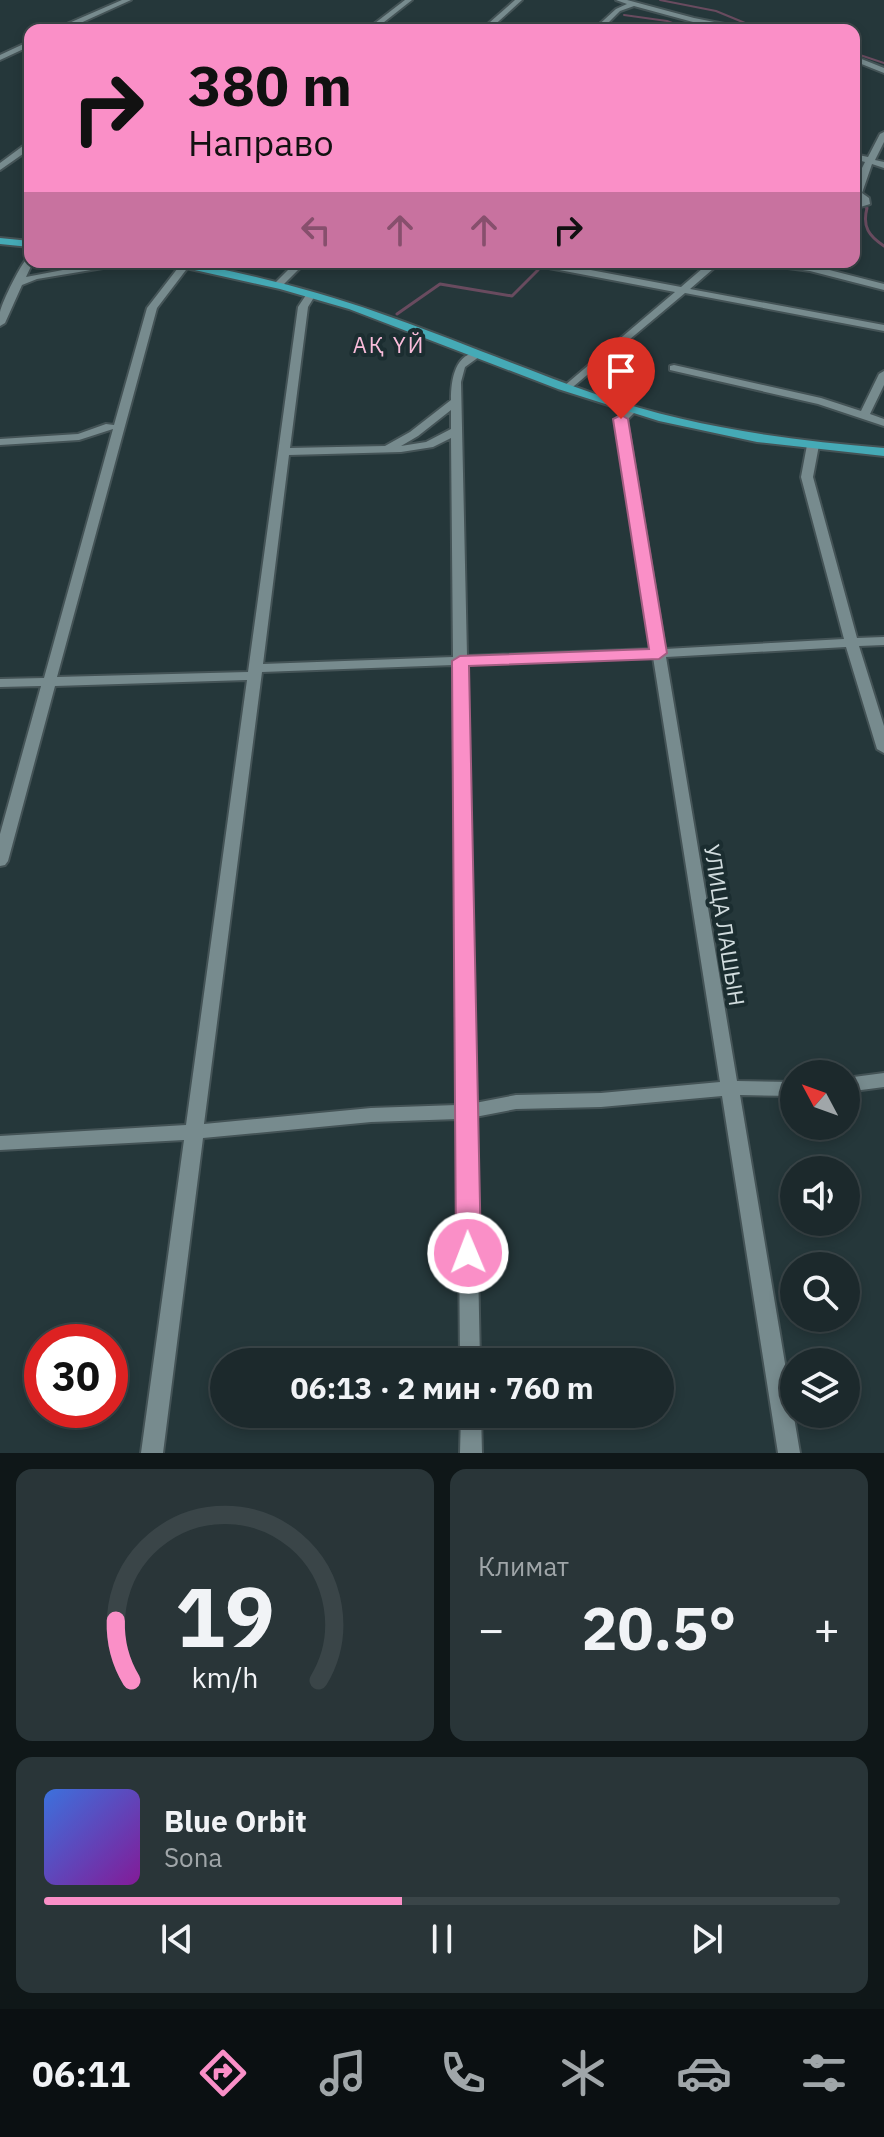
<!DOCTYPE html>
<html lang="ru">
<meta charset="utf-8">
<style>
:root{--surface:#1c292c;--page:#293538;--text:#f1f3f6;--muted:#a0a6a9;--line:#3a4548;--accent:#fa8fc7}
body{margin:0;font-family:"IBM Plex Sans",sans-serif;background:var(--page);color:var(--text);height:100vh;display:flex;flex-direction:column;font-size:30px;white-space:nowrap}
*{box-sizing:border-box;margin:0}
p{font-size:26px;color:var(--muted)}
.icon{flex:none;width:44px;height:44px;fill:none;stroke:currentColor;stroke-width:2;stroke-linecap:round;stroke-linejoin:round}
.map{position:relative;height:1453px;overflow:hidden}
.details{display:flex;flex-direction:column;gap:16px;padding:16px;background:#0f1718;flex:1}
.details>*{flex:none}
.banner{position:absolute;left:24px;top:24px;width:836px;height:244px;border-radius:16px;box-shadow:0 4px 12px #0003,0 0 0 2px var(--line);background:#fa8fc7;color:#111;overflow:hidden}
.needle{width:52px;rotate:311deg}
.tools{position:absolute;left:780px;top:1060px;display:grid;gap:16px}
.tools a{display:grid;place-items:center;width:80px;height:80px;border-radius:50%;background:var(--surface);box-shadow:0 4px 12px #0003,0 0 0 2px var(--line);font-size:40px}
.speed{position:absolute;left:24px;top:1324px;display:flex;gap:16px;font-size:40px;font-weight:700;text-align:center}
.speed>*{display:grid;place-content:center;width:104px;height:104px;border-radius:50%;background:var(--surface);box-shadow:0 4px 12px #0003,0 0 0 2px var(--line);line-height:1}
.speed .limit{border:12px solid #d22;background:#fff;color:#111}
.pin{position:absolute;display:grid;place-items:center;width:68px;height:68px;color:#fff;margin:-82px -34px;border-radius:50% 50% 50% 0;rotate:-45deg;box-shadow:0 0 8px #0007}
.pin .icon{rotate:45deg}
.me{position:absolute;width:88px;margin:-44px;rotate:359deg;stroke-linejoin:round;filter:drop-shadow(0 0 6px #0008)}
.turn{display:flex;align-items:center;gap:28px;height:168px;padding:0 32px;font-size:36px}
.turn .icon{width:104px;height:104px;stroke-width:2.5}
.turn b{display:block;font-size:56px;line-height:68px}
.lanes{display:flex;align-items:center;height:76px;padding:0 32px;background:#0003;justify-content:center;gap:40px;direction:ltr}
.lanes .off{opacity:.35}
.big{font-size:60px;font-weight:700;line-height:1.1}
.details .card{flex:1;display:flex;flex-direction:column;justify-content:center;gap:12px;min-width:0;padding:0 28px;border-radius:16px;background:var(--page)}
.details .dial{align-items:center;gap:0}
.dial svg{height:208px;overflow:visible;fill:none;stroke:var(--line);stroke-width:7;stroke-linecap:round;text-anchor:middle}
.dial text{fill:var(--text);stroke:none}
.song{display:flex;align-items:center;gap:24px}
.cover{width:96px;height:96px;border-radius:12px;background:linear-gradient(135deg,hsl(220 70% 55%),hsl(290 70% 35%))}
.played{height:8px;border-radius:4px;background:linear-gradient(90deg,var(--accent) 45%,var(--line) 45%)}
.keys{display:flex;justify-content:space-around;direction:ltr}
.heat{display:flex;justify-content:space-between;align-items:center;font-size:44px;direction:ltr}
.details .tiles{flex:1;display:grid;gap:16px;grid-template-columns:1fr 1fr}
.card:last-child{grid-column:span 2}
.trip{position:absolute;left:210px;top:1348px;width:464px;height:80px;border-radius:40px;background:var(--surface);box-shadow:0 4px 12px #0003,0 0 0 2px var(--line);font-weight:700;line-height:80px;text-align:center}
.tab-bar{display:flex;height:128px;justify-content:space-around;align-items:center;background:#0b1012;color:var(--muted)}
.tab-bar .icon{width:56px;height:56px}
.tab-bar .active{color:var(--accent)}
.tab-bar b{font-size:36px;color:var(--text)}
.map>svg:first-child{display:block}
.lines{fill:none;stroke-linecap:round;stroke-linejoin:round}
.stream-far1{stroke:#694b5f;stroke-width:2}
.stream{stroke:#694b5f;stroke-width:3}
.minor-casing{stroke:#445356;stroke-width:4}
.major-casing{stroke:#445356;stroke-width:4}
.minor{fill:#778b8e;fill-rule:evenodd}
.major{fill:#45aab6;fill-rule:evenodd}
.route{fill:#fa8fc7;stroke:#a25d81;stroke-width:2}
.labels{text-anchor:middle;dominant-baseline:central;stroke-width:8;stroke-linejoin:round;paint-order:stroke}
.far-quarter-label{font-size:22px;letter-spacing:2px;fill:#fabcda;stroke:#1b2d30}
.street-label{font-size:22px;fill:#d1dcde;stroke:#1b2d30}
</style>
<div class="map">
<svg width="884" height="1453" viewBox="0 0 884 1453">
<rect width="100%" height="100%" fill="#25373a"/>
<g class="lines">
<g class="stream-far1">
<path d="M660,0L716,11L762,30"/>
<path d="M624,15L667,21L691,30"/>
<path d="M743,30L742,24H749"/>
<path d="M854,53L884,63"/>
</g>
<g class="stream">
<path d="M854,200L867,208C862,227 869,236 884,246"/>
<path d="M397,314L440,284L512,296L538,270"/>
</g>
<defs>
<g id="minor">
<path d="M122,0H131L76,25L104,30L68,28L53,30Z"/>
<path d="M405,0H412L374,30H366Z"/>
<path d="M515,0H522L489,30H481Z"/>
<path d="M616,0H627L694,18L755,30H739L693,22L634,6L620,11L601,30H593L616,9L627,4Z"/>
<path d="M30,41V46L0,60V55Z"/>
<path d="M854,56L884,68V73L854,61Z"/>
<path d="M884,132V142L875,160L884,162V168L872,164L862,193L869,198L870,204L854,209V203L862,202L854,196L858,176L865,162L854,159V154L868,157L880,134Z"/>
<path d="M27,143H30V149L0,170V163Z"/>
<path d="M30,255V262H33L26,277L105,262H126L121,265L37,279L22,285L5,323L0,326C0,321 0,317 0,312C2,302 22,261 30,255Z"/>
<path d="M296,262H306L281,287H275V283Z"/>
<path d="M528,262H548L681,287L710,262H721L690,289L884,325V331L685,293L568,391L564,390V386L675,292L533,265Z"/>
<path d="M761,262L810,265L884,284V290L810,271L766,265Z"/>
<path d="M181,264L189,266L157,308L57,677L248,672L298,307L308,292L316,294L308,307L290,448L385,446L410,432L451,400C451,379 455,351 482,352L483,354L465,367L461,382L467,656L652,649L616,419L632,407L637,410L627,420L665,649L844,639L801,477L807,445L813,442L819,445L813,477L857,638L884,637V645L859,646L884,726V753L877,749L846,647L666,657L737,1081L794,1082V1096L740,1095L800,1453H778L722,1096L601,1107L516,1109L475,1117L480,1362H460L458,1119L371,1122L203,1138L163,1453H141L184,1140L0,1150V1136L186,1125L247,680L55,686L8,861L5,865L0,866V834L41,686L0,687V679L44,678L113,429L79,440L0,445V439L78,434L106,424L114,425L147,308ZM451,410V429L426,442L401,446L418,436ZM451,438L453,657L263,664L289,455L401,452L433,447ZM653,657L720,1082L601,1093L516,1095L475,1103L467,664ZM453,665L457,1105L371,1108L204,1124L262,672Z"/>
<path d="M674,365L821,398L861,411L879,374L884,371V385L870,414L884,419V426L818,404L670,370V366Z"/>
<path d="M884,1073V1087L846,1092V1078Z"/>
<path d="M461,1414H481L482,1453H460Z"/>
</g>
<g id="major">
<path d="M0,238L30,241V247L0,244Z"/>
<path d="M159,262C197,262 235,272 272,281C385,308 489,357 598,395C691,427 787,440 884,448V456L757,442L659,421L558,389L349,309L280,289Z"/>
</g>
</defs>
<use href="#minor" class="minor-casing"/>
<use href="#major" class="major-casing"/>
<use href="#minor" class="minor"/>
<use href="#major" class="major"/>
</g>
<path class="route" d="M621,415L628,419L667,653L659,659L469,666L481,1253L477,1261L468,1264L460,1261L456,1253L452,661L460,656L649,649L613,419Z"/>
<g class="labels">
<g class="far-quarter-label">
<text x="389" y="344">АҚ ҮЙ</text>
</g>
<g class="street-label">
<text transform="translate(725 925) rotate(81)">УЛИЦА ЛАШЫН</text>
</g>
</g>
</svg>
<div class="tools">
<a><svg class="needle" viewBox="-14 -14 28 28"><path d="M0-13l5 13h-10z" fill="#e53935"/><path d="M0 13l5-13h-10z" fill="#a0a6a9"/></svg></a>
<a><svg class="icon" aria-label="sound" viewBox="0 0 24 24"><path d="M4 9h4l5-4v14l-5-4H4zM17 9q2 3 0 6"/></svg></a>
<a><svg class="icon" aria-label="search" viewBox="0 0 24 24"><circle cx="10" cy="10" r="6"/><path d="M15 15l6 6"/></svg></a>
<a><svg class="icon" aria-label="layers" viewBox="0 0 24 24"><path d="M12 4l9 5-9 5-9-5zM3 14l9 5 9-5"/></svg></a>
</div>
<div class="speed"><div class="limit">30</div></div>
<div class="pin" style="left:621px;top:419px;background:#d93025"><svg class="icon" aria-label="arrive" viewBox="0 0 24 24"><path d="M6 21V4h12l-3 4 3 4H6"/></svg></div>
<svg class="me" style="left:468px;top:1253px" viewBox="-20 -20 40 40"><circle r="17" fill="#fa8fc7" stroke="#fff" stroke-width="3"/><path d="M0-11L8 9 0 5-8 9z" fill="#fff"/></svg>
<div class="trip">06:13 · 2 мин · 760 m</div>
<div class="banner">
<div class="turn"><svg class="icon" aria-label="right" viewBox="0 0 24 24"><path d="M7 20v-9h11M14 6l5 5-5 5"/></svg><div><b>380 m</b>Направо</div></div>
<div class="lanes"><svg class="icon off" aria-label="left" viewBox="0 0 24 24"><path d="M17 20v-9H6M10 6l-5 5 5 5"/></svg><svg class="icon off" aria-label="ahead" viewBox="0 0 24 24"><path d="M12 20V5M6 11l6-6 6 6"/></svg><svg class="icon off" aria-label="ahead" viewBox="0 0 24 24"><path d="M12 20V5M6 11l6-6 6 6"/></svg><svg class="icon" aria-label="right" viewBox="0 0 24 24"><path d="M7 20v-9h11M14 6l5 5-5 5"/></svg></div>
</div>
</div>
<section class="details">
<div class="tiles">
<div class="card dial"><svg viewBox="0 0 100 80">
<path d="M14 69A42 42 0 1 1 86 69"/>
<path d="M14 69A42 42 0 0 1 8 46" stroke="#fa8fc7"/>
<text x="50" y="56" font-size="32" font-weight="700">19</text>
<text x="50" y="72" font-size="11">km/h</text>
</svg></div>
<div class="card"><p>Климат</p>
<div class="heat"><a>−</a><b class="big">20.5°</b><a>+</a></div>
</div>
<div class="card">
<div class="song"><i class="cover"></i><div><b>Blue Orbit</b><p>Sona</p></div></div>
<div class="played"></div>
<div class="keys"><svg class="icon" aria-label="previous" viewBox="0 0 24 24"><path d="M18 5L8 12l10 7zM5 5v14"/></svg><svg class="icon" aria-label="pause" viewBox="0 0 24 24"><path d="M8 5v14M16 5v14"/></svg><svg class="icon" aria-label="next" viewBox="0 0 24 24"><path d="M6 5l10 7-10 7zM19 5v14"/></svg></div>
</div>
</div>
</section>
<nav class="tab-bar">
<b>06:11</b>
<svg class="icon active" aria-label="directions" viewBox="0 0 24 24"><path d="M12 3l9 9-9 9-9-9zM9 14v-3h6M13 9l2 2-2 2"/></svg>
<svg class="icon" aria-label="music" viewBox="0 0 24 24"><path d="M9 18V5l10-2v13"/><circle cx="6" cy="18" r="3"/><circle cx="16" cy="16" r="3"/></svg>
<svg class="icon" aria-label="phone" viewBox="0 0 24 24"><path d="M5 4h4l2 5-3 2q2 4 5 5l2-3 5 2v4C11 20 4 13 5 4z"/></svg>
<svg class="icon" aria-label="climate" viewBox="0 0 24 24"><path d="M12 3v18M4 7l16 10M4 17L20 7"/></svg>
<svg class="icon" aria-label="car" viewBox="0 0 24 24"><path d="M5 17H2v-5l4-1 3-4h7l3 4 3 1v5h-3M9 17h6M6 11h13"/><circle cx="7" cy="17" r="2"/><circle cx="17" cy="17" r="2"/></svg>
<svg class="icon" aria-label="filters" viewBox="0 0 24 24"><path d="M4 7h16M4 17h16"/><circle cx="9" cy="7" r="2"/><circle cx="15" cy="17" r="2"/></svg>
</nav>
